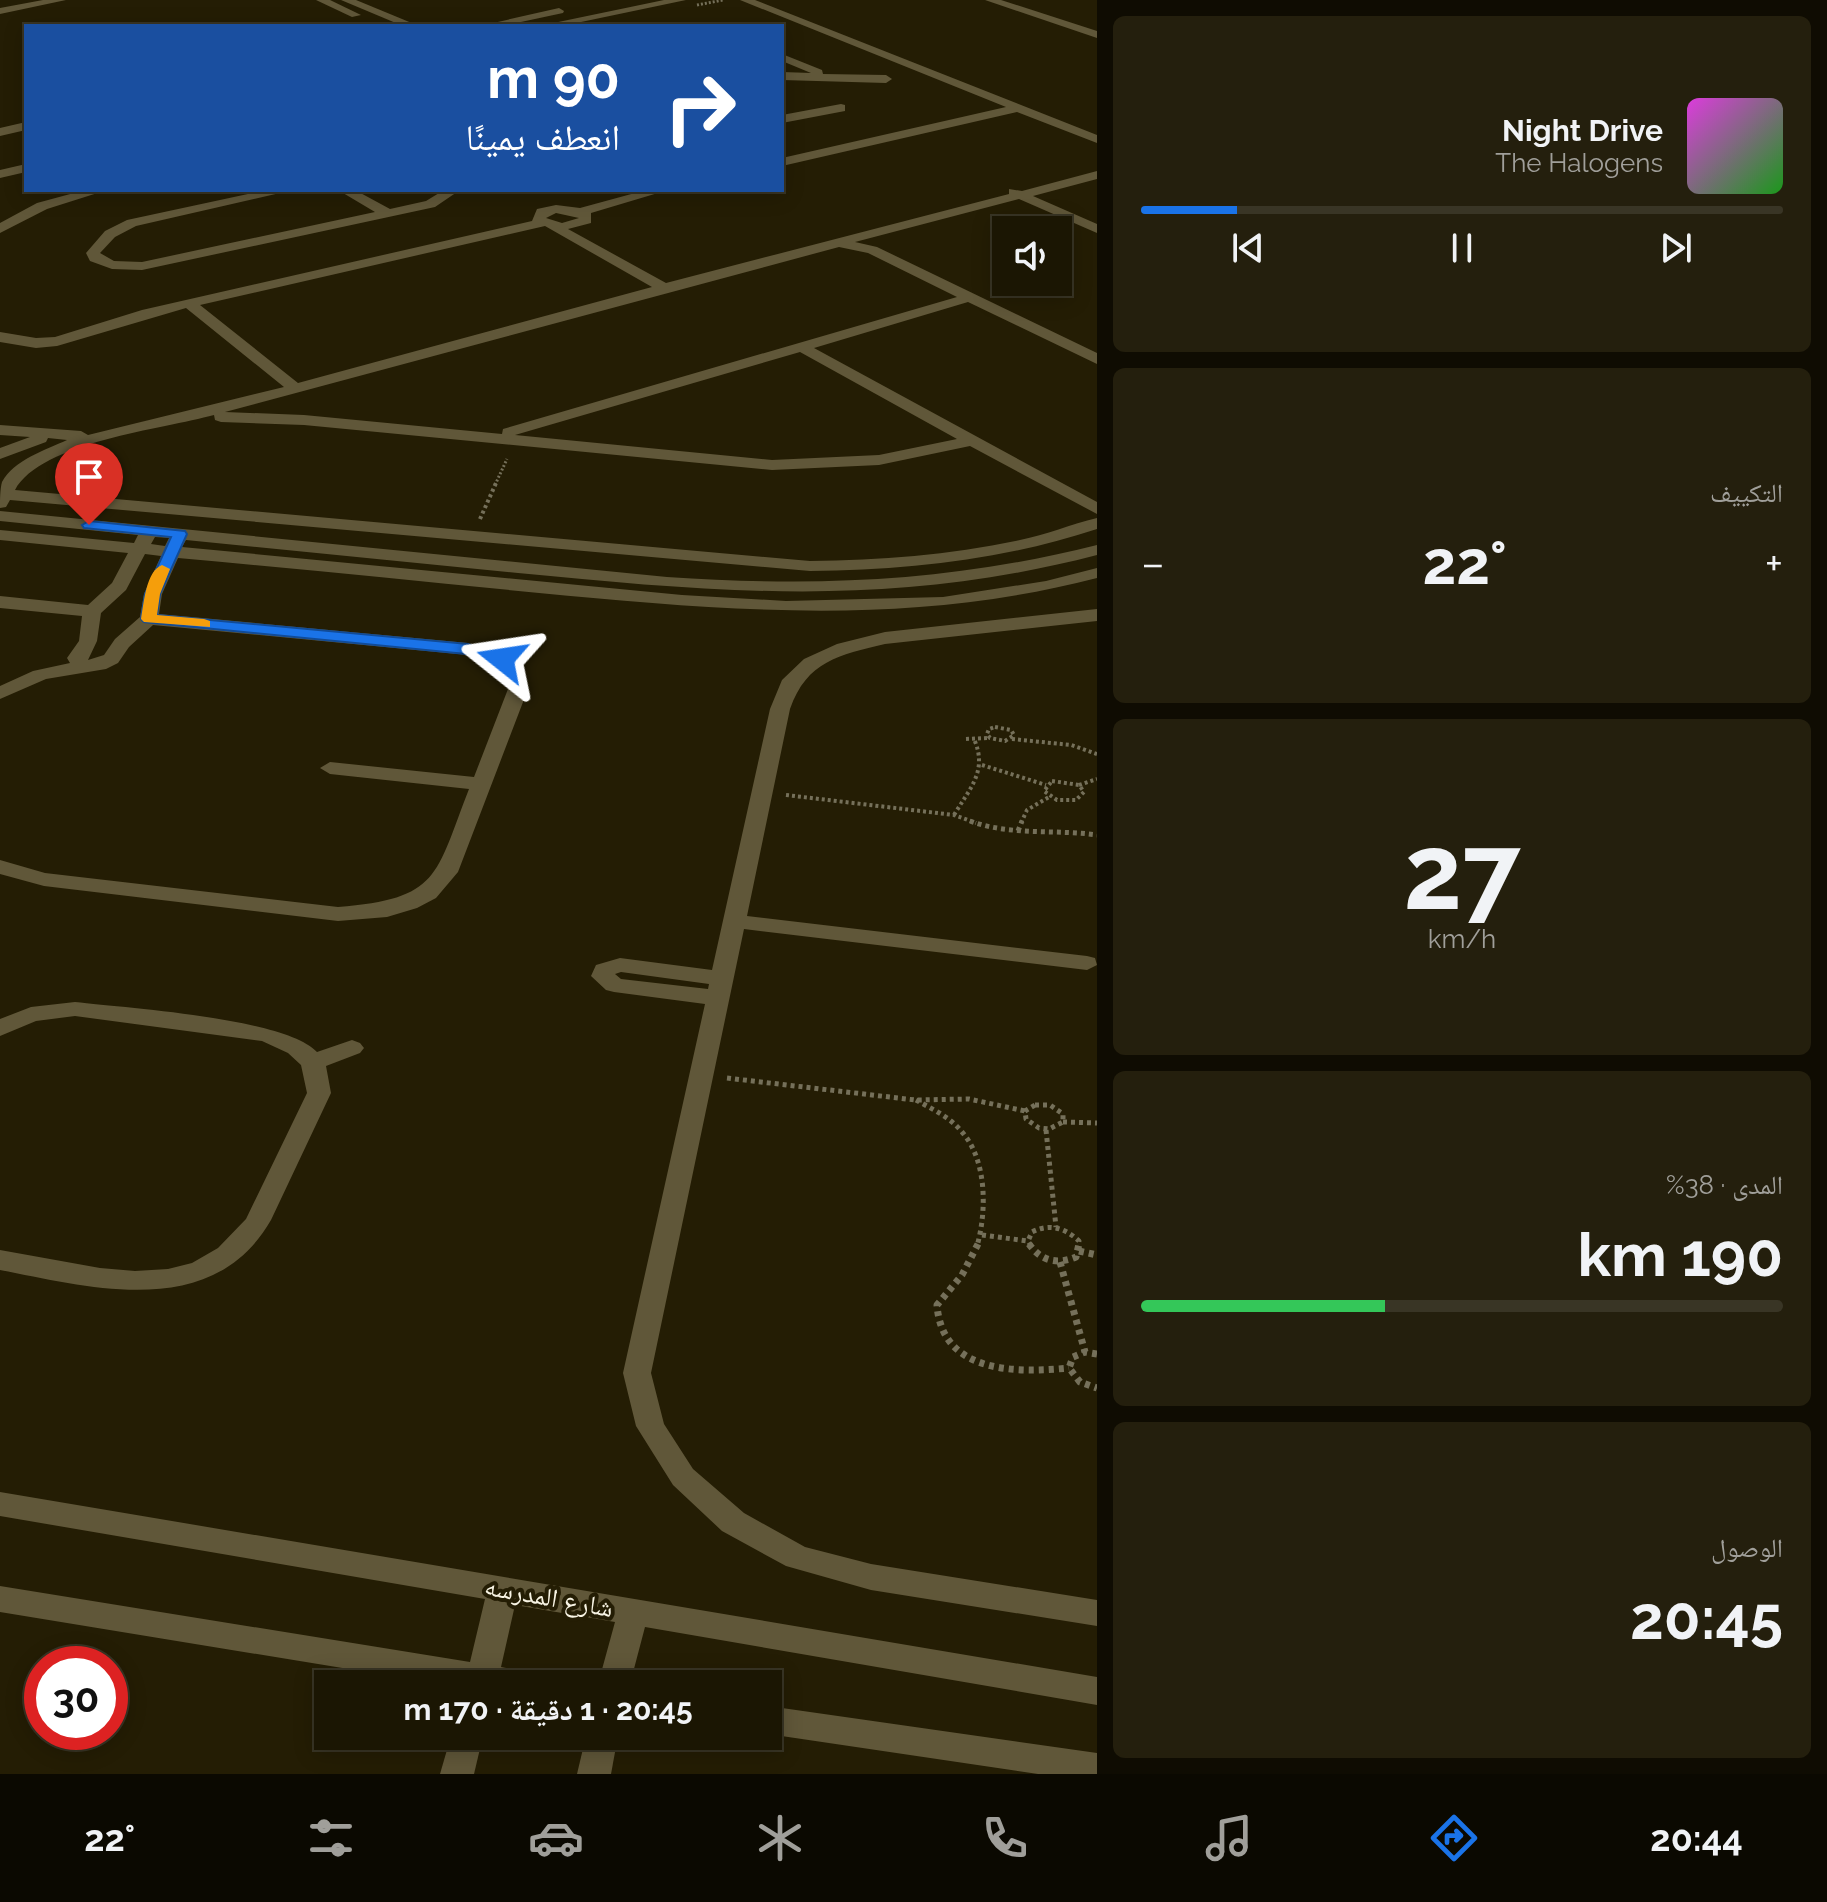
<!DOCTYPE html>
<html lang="ar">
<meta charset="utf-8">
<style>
:root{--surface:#1b1603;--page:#241f0d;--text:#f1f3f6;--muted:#a09f9a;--line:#393525;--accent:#1a73e8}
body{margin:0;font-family:Raleway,"Noto Naskh Arabic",sans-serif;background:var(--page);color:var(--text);direction:rtl;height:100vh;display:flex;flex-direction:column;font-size:30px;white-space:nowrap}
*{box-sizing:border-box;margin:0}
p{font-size:26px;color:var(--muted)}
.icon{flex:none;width:44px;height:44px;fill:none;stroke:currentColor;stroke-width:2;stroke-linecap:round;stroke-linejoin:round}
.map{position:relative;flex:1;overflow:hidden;direction:ltr}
.panel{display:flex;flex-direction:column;gap:16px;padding:16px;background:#0f0c02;width:730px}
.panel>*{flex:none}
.banner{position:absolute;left:24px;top:24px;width:760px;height:168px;border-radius:0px;box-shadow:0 4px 20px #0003,0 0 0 2px var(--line);direction:rtl;background:#1a4fa0;color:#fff;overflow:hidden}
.controls{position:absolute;left:992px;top:216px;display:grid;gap:16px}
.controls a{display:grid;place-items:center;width:80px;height:80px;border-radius:0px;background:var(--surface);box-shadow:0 4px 20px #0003,0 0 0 2px var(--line);font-size:40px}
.speed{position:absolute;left:24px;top:1646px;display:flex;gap:16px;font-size:40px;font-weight:700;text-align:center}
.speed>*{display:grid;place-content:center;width:104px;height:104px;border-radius:50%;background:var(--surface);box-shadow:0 4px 20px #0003,0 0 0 2px var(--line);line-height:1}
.speed .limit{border:12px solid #d22;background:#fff;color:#111}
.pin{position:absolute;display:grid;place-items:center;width:68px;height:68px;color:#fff;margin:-82px -34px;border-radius:50% 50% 50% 0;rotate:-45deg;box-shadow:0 0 8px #0007}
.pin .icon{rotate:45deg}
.me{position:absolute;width:88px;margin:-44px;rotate:285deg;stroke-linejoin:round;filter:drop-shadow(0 0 6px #0008)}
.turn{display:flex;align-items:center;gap:28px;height:168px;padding:0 32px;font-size:36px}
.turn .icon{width:104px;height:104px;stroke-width:2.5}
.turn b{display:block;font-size:56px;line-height:68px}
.big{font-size:60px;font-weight:700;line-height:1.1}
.panel .card{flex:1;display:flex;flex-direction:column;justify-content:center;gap:12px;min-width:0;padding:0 28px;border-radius:12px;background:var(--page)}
.panel .dial{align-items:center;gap:0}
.dial b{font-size:104px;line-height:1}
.song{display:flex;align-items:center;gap:24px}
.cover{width:96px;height:96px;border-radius:12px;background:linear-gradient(135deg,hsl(300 70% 55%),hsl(120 70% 35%))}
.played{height:8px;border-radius:4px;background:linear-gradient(90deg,var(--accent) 15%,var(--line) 15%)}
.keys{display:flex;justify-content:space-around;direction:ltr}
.heat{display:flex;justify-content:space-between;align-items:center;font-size:44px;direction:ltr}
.charge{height:12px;border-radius:6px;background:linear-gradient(90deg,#34c759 38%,var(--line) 0)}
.trip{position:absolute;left:314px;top:1670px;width:468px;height:80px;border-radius:0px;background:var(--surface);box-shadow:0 4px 20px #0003,0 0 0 2px var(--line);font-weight:700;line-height:80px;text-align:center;direction:rtl}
.dock{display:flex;height:128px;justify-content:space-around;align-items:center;background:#0b0901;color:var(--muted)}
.dock .icon{width:56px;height:56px}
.dock .on{color:var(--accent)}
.dock b{font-size:36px;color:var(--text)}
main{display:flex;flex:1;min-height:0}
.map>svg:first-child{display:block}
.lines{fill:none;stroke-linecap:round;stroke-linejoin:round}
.path-far3{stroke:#75705a;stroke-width:3;stroke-dasharray:2 2;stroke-linecap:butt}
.path-far2{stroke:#75705a;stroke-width:4;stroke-dasharray:3 3;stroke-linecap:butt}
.path-far1{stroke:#75705a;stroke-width:5;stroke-dasharray:4 4;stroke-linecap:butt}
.path{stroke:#75705a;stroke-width:7;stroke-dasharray:5 5;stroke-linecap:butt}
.minor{fill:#605739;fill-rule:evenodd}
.tertiary{fill:#605739;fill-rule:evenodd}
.route{fill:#1a73e8;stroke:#114b97;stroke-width:2}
.slow{fill:#f59e0b}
.labels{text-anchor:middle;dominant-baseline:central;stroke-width:8;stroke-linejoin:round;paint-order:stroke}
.near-street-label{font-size:26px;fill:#f8f4e4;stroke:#241d04}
</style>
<main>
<section class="panel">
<div class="card">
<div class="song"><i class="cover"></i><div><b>Night Drive</b><p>The Halogens</p></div></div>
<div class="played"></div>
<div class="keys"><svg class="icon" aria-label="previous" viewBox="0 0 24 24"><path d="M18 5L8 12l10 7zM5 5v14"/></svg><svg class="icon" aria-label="pause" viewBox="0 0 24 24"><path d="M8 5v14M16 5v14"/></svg><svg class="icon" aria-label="next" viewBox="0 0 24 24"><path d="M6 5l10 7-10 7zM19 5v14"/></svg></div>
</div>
<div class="card"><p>التكييف</p>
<div class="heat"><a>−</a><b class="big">22°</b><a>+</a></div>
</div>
<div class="card dial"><b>27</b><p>km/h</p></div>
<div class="card"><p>المدى · 38%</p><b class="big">190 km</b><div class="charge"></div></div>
<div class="card"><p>الوصول</p><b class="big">20:45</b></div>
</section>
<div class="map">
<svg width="1097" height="1774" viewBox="0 0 1097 1774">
<rect width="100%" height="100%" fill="#241d04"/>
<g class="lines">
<g class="path-far3">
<path d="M697,5L723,0"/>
<path d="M495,485L507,459"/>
</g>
<g class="path-far2">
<path d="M480,519L496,483"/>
<path d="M995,727L1011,730L1014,735L1005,741L990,738L987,734L989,729Z"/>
<path d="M966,739L989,738"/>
<path d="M1012,739L1071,745L1097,754"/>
<path d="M982,765L1046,785"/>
<path d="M1052,781L1079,785L1084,792L1076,800H1057L1044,791Z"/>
<path d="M1079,785L1097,779"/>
<path d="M786,795L954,815L976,823"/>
<path d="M954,815C970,788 988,771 974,739"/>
<path d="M1021,823L1027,810L1049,797"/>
</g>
<g class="path-far1">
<path d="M970,821C1010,836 1055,829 1097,835"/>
<path d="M1018,831L1022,821"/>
<path d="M727,1078L915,1100L969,1099L1025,1111"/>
<path d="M916,1100C932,1109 950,1117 962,1132C987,1160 987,1211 977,1246"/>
<path d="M1035,1105H1050L1063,1114V1122L1049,1129L1039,1128L1026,1119L1025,1111Z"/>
<path d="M1063,1122L1097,1123"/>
<path d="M1046,1130L1056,1227"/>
<path d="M982,1235L1028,1241"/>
<path d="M1031,1246L1028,1241L1032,1232C1050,1223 1065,1228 1079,1241L1078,1246"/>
</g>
<g class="path">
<path d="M978,1244L962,1275L937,1305C942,1374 1016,1373 1069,1368"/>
<path d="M1029,1244C1041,1261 1057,1265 1076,1257L1079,1244"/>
<path d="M1079,1251L1097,1255"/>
<path d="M1060,1262L1085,1352"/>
<path d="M1097,1354L1085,1352L1073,1357L1069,1368L1080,1382L1097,1388"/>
</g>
<g class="minor">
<path d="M316,0H330L361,15L352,17Z"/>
<path d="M341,0H356L419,26H403Z"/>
<path d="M664,0H686L562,26H539Z"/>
<path d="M740,0H755L1097,135V143L1017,112L782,166V158L1006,107Z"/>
<path d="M985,0H1001L1097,31V38Z"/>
<path d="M559,8L564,11L563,13L502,26H480Z"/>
<path d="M782,54L822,70L823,74L886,75L892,79L886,83L782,80V72L811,73L782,61Z"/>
<path d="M841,104L845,105V111L782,123V115Z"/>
<path d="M26,122V130L0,136V128Z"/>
<path d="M26,164V172L0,178V170Z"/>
<path d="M1097,171V179L1033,196L1097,224V233L1019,199L855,242L877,247L1097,353V364L968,302L814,348L1097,502V514L970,446L879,465L772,470L304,425L221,422L215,420L214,415C163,429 41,442 15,490L810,561C881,560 950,555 1020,540C1046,535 1071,524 1097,518V529C1003,560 908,570 810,571L10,500L6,507L0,508C0,500 0,489 2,482C14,460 45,450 67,440L48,438L46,442L0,459V448L30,437L0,435V425L81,431L88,435L284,387L186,308L57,346L36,348L0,342V332L36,338L55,337L142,310L532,221L537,209L556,205L580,208L646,190H668L591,213V223L568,229L666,283L1009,194V189L1022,191ZM556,213L579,218L562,223L546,218ZM545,226L652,287L298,383L200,305ZM839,247L868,253L957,297L503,429L502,434L304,415L225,412ZM800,352L957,439L879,455L772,460L515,435Z"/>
<path d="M85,190H107L47,209L0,233V223L37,203Z"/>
<path d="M267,190H293L136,226L115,237L100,253L114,261L142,262L375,212L338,190H355L390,209L426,201L444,190H460L435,207L142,270L112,269L90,261L86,253L105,231L127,220Z"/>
<path d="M0,511L667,577C819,587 949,582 1097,545V555C893,608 724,593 518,573C407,562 296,551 186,540L182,547L682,595L786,601L943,597L1046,581L1097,568V578C909,627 730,611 539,593C418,581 298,569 178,558L162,594L159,614L468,643C496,650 524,656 528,689L458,872L436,898L417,908L387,917L338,921L44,886L0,874V860L45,873L338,907C440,899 435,876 469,789L330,774L320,768L330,762L474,777L508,689L502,669L487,660L468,655L153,625L129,647L118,663L106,669L46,679L0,699V686L33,671L70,663L67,658L79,641L82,616L0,608V596L88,605L112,583L128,553L0,540V530L134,543L138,535L0,521ZM155,537L169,538L165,546L151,544ZM145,554L161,556L144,594L140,617L115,639L104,655L88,660L97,641L101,613L126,590Z"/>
<path d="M1097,609V621L885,644C839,655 807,661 790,709L747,916L1087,956L1095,958L1097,965L1087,970L744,929L651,1373L664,1424L693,1469L744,1513L805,1547L871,1564L1097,1600V1626L871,1590L786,1566L722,1531L673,1485L636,1426L623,1373L705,1004L614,992L606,990L591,976L596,965L620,958L712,970L770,709L782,680L804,659L837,644L885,632ZM621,972L709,984L708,989L621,979L615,974Z"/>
<path d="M75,1002C127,1008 285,1018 317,1052L352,1040L360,1043L364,1048L360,1053L326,1066L331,1093L271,1220C213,1321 93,1288 0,1270V1250L100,1268L135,1271L168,1269L192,1263L218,1248L246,1219L307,1093L301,1065L288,1053L262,1041L75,1016L36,1021L0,1036V1019L31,1007Z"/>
<path d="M0,1492L1097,1677V1705L645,1627L630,1684H598L615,1622L515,1605L501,1667L535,1674L540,1684H440L0,1612V1586L470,1662L485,1599L0,1516Z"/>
<path d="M768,1706L1097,1753V1774H1038L768,1734Z"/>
<path d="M451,1736H483L474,1774H440Z"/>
<path d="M586,1736H618L611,1774H577Z"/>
</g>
<path class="tertiary" d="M43,0H66L0,14V8Z"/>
</g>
<path class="route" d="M89,521L185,531L187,534L160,594L157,615L468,644L510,659L502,664L466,654L144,622L141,619L145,594L171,537L84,528L82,525Z"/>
<path class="slow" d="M162,565L170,569L160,594L157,615L204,619L210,621V627L144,622L141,619C144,603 146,571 162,565Z"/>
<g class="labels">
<g class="near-street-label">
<text transform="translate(549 1597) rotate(10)">شارع المدرسه</text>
</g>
</g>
</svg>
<div class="controls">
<a><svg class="icon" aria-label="sound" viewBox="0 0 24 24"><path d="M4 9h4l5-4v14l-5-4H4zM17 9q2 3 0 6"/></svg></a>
</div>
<div class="speed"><div class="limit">30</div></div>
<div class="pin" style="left:89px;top:525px;background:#d93025"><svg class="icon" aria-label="arrive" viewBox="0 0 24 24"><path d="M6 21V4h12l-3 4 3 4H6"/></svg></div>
<svg class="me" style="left:502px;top:659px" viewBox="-20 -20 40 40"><path d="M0-17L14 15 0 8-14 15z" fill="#1a73e8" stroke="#fff" stroke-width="4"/></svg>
<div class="trip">20:45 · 1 دقيقة · 170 m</div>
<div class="banner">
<div class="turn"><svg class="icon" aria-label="right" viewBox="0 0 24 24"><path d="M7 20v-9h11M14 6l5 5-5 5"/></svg><div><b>90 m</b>انعطف يمينًا</div></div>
</div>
</div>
</main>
<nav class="dock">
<b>20:44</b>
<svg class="icon on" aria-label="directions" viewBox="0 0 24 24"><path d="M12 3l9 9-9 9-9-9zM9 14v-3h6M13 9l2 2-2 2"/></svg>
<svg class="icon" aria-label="music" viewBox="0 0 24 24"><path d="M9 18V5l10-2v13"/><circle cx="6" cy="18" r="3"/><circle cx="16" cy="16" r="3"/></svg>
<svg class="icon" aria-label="phone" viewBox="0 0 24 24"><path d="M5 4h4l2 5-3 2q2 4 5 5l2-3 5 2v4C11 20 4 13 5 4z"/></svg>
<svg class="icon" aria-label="climate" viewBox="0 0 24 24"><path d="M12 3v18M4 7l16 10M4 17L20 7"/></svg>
<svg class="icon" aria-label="car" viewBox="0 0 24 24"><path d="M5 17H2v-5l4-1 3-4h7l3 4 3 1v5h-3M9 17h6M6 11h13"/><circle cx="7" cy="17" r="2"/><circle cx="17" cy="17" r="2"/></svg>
<svg class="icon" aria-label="filters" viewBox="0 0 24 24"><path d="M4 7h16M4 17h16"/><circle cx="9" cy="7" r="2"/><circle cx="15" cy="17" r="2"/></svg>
<b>22°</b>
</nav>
